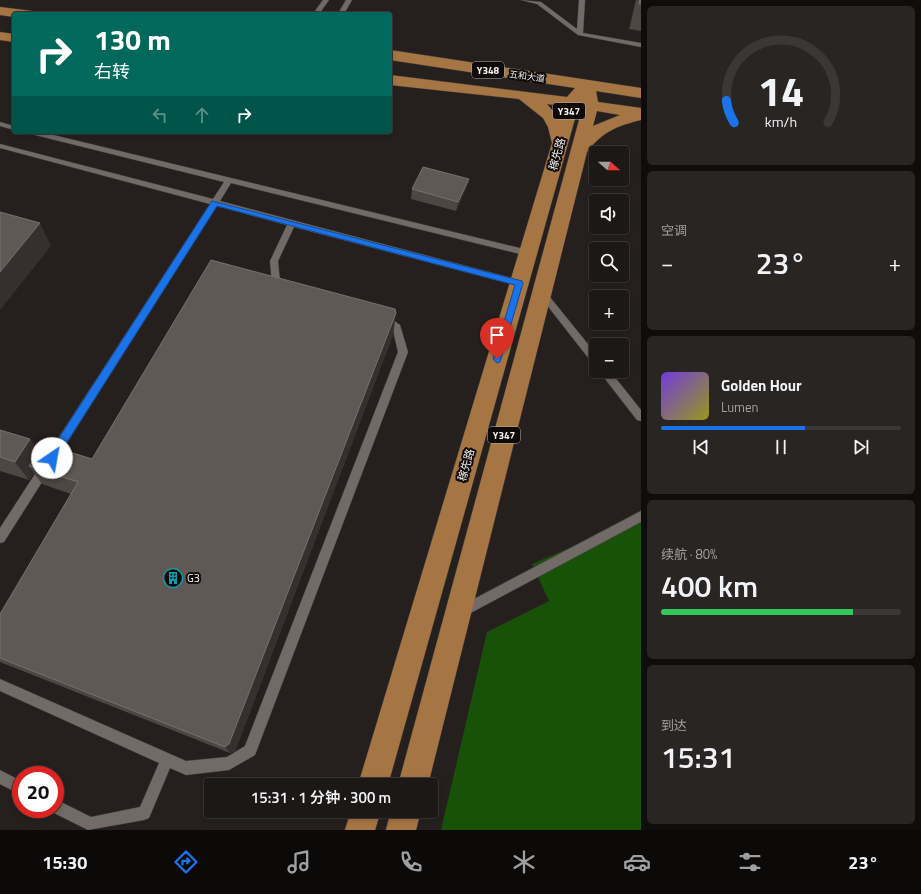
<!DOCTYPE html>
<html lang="zh">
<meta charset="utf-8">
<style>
:root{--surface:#1c1816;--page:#292523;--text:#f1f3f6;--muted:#a0a0a1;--line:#3a3735;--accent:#1a73e8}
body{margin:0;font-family:"Titillium Web","Noto Sans SC",sans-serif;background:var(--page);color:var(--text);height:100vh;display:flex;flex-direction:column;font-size:15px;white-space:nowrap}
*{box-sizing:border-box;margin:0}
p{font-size:13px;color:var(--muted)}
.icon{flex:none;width:22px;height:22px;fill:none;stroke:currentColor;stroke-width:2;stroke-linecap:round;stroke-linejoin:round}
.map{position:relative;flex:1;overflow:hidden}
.drawer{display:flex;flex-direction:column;gap:6px;padding:6px;background:#0f0d0c;width:280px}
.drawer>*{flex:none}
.banner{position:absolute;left:12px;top:12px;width:380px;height:122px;border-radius:4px;box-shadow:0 2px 6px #0003,0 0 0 1px var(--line);background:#00695c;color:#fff;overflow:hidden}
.needle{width:26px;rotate:111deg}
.fabs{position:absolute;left:589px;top:146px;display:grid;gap:8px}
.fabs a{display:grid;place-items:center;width:40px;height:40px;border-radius:4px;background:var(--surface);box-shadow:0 2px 6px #0003,0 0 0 1px var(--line);font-size:20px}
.speed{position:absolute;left:12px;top:766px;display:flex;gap:8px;font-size:20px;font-weight:700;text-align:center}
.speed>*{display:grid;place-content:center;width:52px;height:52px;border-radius:50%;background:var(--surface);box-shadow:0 2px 6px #0003,0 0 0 1px var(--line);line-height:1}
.speed .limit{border:6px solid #d22;background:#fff;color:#111}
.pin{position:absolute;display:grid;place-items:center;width:34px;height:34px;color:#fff;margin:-41px -17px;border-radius:50% 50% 50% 0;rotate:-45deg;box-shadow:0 0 4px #0007}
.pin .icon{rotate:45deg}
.me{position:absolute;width:44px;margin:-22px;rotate:33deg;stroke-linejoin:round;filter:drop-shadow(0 0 3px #0008)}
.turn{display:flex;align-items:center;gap:14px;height:84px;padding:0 16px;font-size:18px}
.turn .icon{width:52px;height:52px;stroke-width:2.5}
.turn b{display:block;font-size:28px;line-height:34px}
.lanes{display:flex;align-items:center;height:38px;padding:0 16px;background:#0003;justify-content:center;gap:20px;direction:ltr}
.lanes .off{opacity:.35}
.big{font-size:30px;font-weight:600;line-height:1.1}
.drawer .widget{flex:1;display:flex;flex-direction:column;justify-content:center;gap:6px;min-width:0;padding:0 14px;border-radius:6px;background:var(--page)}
.drawer .dial{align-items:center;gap:0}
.dial svg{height:104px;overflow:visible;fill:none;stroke:var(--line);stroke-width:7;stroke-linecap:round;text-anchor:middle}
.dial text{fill:var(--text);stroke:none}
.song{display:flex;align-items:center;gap:12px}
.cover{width:48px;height:48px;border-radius:6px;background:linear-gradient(135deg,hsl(260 70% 55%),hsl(60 70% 35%))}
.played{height:4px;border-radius:2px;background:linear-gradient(90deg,var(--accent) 60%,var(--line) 60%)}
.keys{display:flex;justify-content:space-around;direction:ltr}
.heat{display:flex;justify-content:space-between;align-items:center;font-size:22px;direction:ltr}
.charge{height:6px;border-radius:3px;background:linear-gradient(90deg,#34c759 80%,var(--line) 0)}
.trip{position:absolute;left:204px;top:778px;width:234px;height:40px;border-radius:4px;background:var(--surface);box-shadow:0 2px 6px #0003,0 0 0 1px var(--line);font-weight:600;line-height:40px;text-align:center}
.menu{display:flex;height:64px;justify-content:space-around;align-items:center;background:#0b0a09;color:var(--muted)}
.menu .icon{width:28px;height:28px}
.menu .active{color:var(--accent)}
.menu b{font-size:18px;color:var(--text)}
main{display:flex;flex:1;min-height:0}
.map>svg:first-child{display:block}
.green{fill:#185108}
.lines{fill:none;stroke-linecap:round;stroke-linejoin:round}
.service-casing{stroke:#413d3a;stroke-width:1}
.primary-casing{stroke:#413d3a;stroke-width:1}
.service{fill:#716a67;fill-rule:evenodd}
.primary{fill:#a67544;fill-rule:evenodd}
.wall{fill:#4d4744}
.shaded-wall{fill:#35302d}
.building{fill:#5f5956;stroke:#76716e}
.route{fill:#1a73e8;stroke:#114b97}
.labels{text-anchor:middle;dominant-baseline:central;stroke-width:4;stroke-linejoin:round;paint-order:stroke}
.far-street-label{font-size:9px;fill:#f4f0ee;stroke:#0d0a09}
.shield{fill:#0d0a09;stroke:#afaba9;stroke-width:1}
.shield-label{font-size:10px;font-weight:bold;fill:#f4f0ee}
.street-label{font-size:11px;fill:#f4f0ee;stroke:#0d0a09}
.poi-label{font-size:11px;fill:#f4f0ee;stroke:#0d0a09;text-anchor:start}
</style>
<main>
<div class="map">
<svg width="641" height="830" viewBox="0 0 641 830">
<rect width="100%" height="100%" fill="#25201d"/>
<path class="green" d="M641,517V830H441L487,632L549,601L532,564Z"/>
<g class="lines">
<defs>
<g id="service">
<path d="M323,0H329L319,14H313Z"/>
<path d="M346,0H352L344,14H338Z"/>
<path d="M521,0L541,2L577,29L579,0H585L583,33L641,43V47L578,35L537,4Z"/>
<path d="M0,122L14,126V130L0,126Z"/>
<path d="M27,132H41L528,250L532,253L528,256L231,183L220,201L519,280L523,283L519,286L294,227L278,261L280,282L286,288L282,291L272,284L270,261L287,225L217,206L4,542L0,543V528L210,204L0,148V144L213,199L224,182L31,134Z"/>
<path d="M542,290L545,291L596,354V365L593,364L539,295L538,293Z"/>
<path d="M383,313L400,325L408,352L255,755L229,770L186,775L170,768L149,818L144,820L88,830L50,811V809H55V799L91,817L140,807L159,763L0,691V679L186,761L227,757L245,746L398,352L393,330L378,317Z"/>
<path d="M599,371H610L641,410V421L637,420Z"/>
<path d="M641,511V522L465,616L461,618L457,616L455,612L457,608Z"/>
<path d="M0,770L21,781V795L0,784Z"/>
</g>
<g id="primary">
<path d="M0,7L32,11L34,14H14V17L0,15Z"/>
<path d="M0,32L14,34V42L0,40Z"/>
<path d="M390,50L641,88V98L596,91L598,102L641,108V120C617,126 603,131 587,152L428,785H398L582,109L578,108L388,785H358L552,143L548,127L543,118L519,99L390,85V75L567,97L575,88L390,60ZM547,104L563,106L559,118ZM597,111L620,115L593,126Z"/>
<path d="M351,811H381L375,830H345Z"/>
<path d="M391,811H421L416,830H386Z"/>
</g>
</defs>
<use href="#service" class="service-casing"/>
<use href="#primary" class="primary-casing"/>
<use href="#service" class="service"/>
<use href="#primary" class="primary"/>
</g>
<g class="wall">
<path d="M636,0H641V31L629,29Z"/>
<path d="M412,189H466L456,211L411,199Z"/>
<path d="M393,335L235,751L230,753L0,662V614L71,494L42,484L34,473L29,480L0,471V430L30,439L39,451L92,459Z"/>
</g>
<g class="shaded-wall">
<path d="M469,179L466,189L456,211L458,202Z"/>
<path d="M40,223L51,246L0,310V272Z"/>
<path d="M396,313L393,335L235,751L230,753L225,747Z"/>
<path d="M30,439L43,458L29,466L34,473L29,480L15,462Z"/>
</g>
<g class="building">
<path d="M640,0H641V4H639Z"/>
<path d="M423,167L469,179L458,202L412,189Z"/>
<path d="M0,212L40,223L0,272Z"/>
<path d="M211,260L395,309L396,313L229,744L225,747L0,658V614L78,482L29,466L44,444L92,459Z"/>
<path d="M0,430L30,439L15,462L0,457Z"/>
</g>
<path class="route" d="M212,201L522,281L523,283L500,362L497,363L493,359L515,285L217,206L55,461H48V455Z"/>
<defs>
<symbol id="building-ring" viewBox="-11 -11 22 22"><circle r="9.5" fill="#0d0a09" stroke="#0f9aa8" stroke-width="1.5"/><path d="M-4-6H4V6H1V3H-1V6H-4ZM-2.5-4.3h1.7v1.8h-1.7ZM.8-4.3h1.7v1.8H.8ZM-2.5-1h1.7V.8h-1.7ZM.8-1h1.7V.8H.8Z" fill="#0f9aa8"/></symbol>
</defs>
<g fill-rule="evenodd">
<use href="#building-ring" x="162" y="567" width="22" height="22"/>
</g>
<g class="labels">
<g class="far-street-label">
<text transform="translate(527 76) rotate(8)">五和大道</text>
</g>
<g class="shield">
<rect x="472" y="62" width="32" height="16" rx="3"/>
<rect x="553" y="103" width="32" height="16" rx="3"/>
<rect x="488" y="427" width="32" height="16" rx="3"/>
</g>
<g class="shield-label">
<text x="488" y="70">Y348</text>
<text x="569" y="111">Y347</text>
<text x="504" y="435">Y347</text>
</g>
<g class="street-label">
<text transform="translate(557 154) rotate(-74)">稼先路</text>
<text transform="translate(466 465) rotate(-74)">稼先路</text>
</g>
<g class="poi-label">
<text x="187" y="578">G3</text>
</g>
</g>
</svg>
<div class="fabs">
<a><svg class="needle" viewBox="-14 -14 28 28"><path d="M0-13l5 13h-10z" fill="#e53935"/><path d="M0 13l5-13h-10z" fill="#a0a0a1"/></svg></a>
<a><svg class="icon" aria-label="sound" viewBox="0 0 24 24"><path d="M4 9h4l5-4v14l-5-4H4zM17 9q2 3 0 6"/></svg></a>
<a><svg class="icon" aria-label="search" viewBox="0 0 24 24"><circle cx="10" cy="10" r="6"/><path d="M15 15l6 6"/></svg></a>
<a>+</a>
<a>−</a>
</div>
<div class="speed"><div class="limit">20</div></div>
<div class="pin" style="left:497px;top:359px;background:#d93025"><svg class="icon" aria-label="arrive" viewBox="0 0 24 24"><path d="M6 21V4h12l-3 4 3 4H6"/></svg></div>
<svg class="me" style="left:52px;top:458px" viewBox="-20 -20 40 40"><circle r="19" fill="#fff"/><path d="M0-13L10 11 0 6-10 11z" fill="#1a73e8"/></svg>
<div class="trip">15:31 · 1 分钟 · 300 m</div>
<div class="banner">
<div class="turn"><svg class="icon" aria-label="right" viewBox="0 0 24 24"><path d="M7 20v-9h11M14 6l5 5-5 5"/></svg><div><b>130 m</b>右转</div></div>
<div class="lanes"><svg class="icon off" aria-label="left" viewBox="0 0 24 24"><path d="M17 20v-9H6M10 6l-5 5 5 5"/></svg><svg class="icon off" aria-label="ahead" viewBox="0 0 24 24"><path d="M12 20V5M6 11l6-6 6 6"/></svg><svg class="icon" aria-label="right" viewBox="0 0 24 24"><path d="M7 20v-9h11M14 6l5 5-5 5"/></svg></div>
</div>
</div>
<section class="drawer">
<div class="widget dial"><svg viewBox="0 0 100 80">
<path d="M14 69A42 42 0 1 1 86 69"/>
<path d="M14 69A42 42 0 0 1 8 52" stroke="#1a73e8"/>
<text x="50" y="56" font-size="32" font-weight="700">14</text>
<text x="50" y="72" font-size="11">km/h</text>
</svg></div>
<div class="widget"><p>空调</p>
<div class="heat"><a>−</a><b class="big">23°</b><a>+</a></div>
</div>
<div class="widget">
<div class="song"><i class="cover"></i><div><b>Golden Hour</b><p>Lumen</p></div></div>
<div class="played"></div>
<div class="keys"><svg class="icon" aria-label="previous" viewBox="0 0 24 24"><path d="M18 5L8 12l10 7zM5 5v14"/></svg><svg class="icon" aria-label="pause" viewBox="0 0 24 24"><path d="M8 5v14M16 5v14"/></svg><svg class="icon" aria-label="next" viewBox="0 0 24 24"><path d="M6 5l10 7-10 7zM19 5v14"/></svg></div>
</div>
<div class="widget"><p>续航 · 80%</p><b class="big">400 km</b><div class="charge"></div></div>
<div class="widget"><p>到达</p><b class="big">15:31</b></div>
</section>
</main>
<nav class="menu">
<b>15:30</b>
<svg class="icon active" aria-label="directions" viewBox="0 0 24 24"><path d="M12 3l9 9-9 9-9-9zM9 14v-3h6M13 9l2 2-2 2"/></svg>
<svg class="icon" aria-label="music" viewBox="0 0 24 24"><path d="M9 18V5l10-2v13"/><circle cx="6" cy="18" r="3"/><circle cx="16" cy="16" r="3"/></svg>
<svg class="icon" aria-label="phone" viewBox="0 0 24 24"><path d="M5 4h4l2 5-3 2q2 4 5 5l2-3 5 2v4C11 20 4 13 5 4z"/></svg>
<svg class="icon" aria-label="climate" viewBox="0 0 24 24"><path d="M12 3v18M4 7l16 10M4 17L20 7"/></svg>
<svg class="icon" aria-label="car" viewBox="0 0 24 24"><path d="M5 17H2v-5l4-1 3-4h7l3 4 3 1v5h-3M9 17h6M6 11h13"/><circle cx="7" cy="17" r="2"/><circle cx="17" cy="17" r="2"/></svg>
<svg class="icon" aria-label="filters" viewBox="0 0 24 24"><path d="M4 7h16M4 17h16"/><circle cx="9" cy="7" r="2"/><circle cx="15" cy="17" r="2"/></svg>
<b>23°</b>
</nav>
